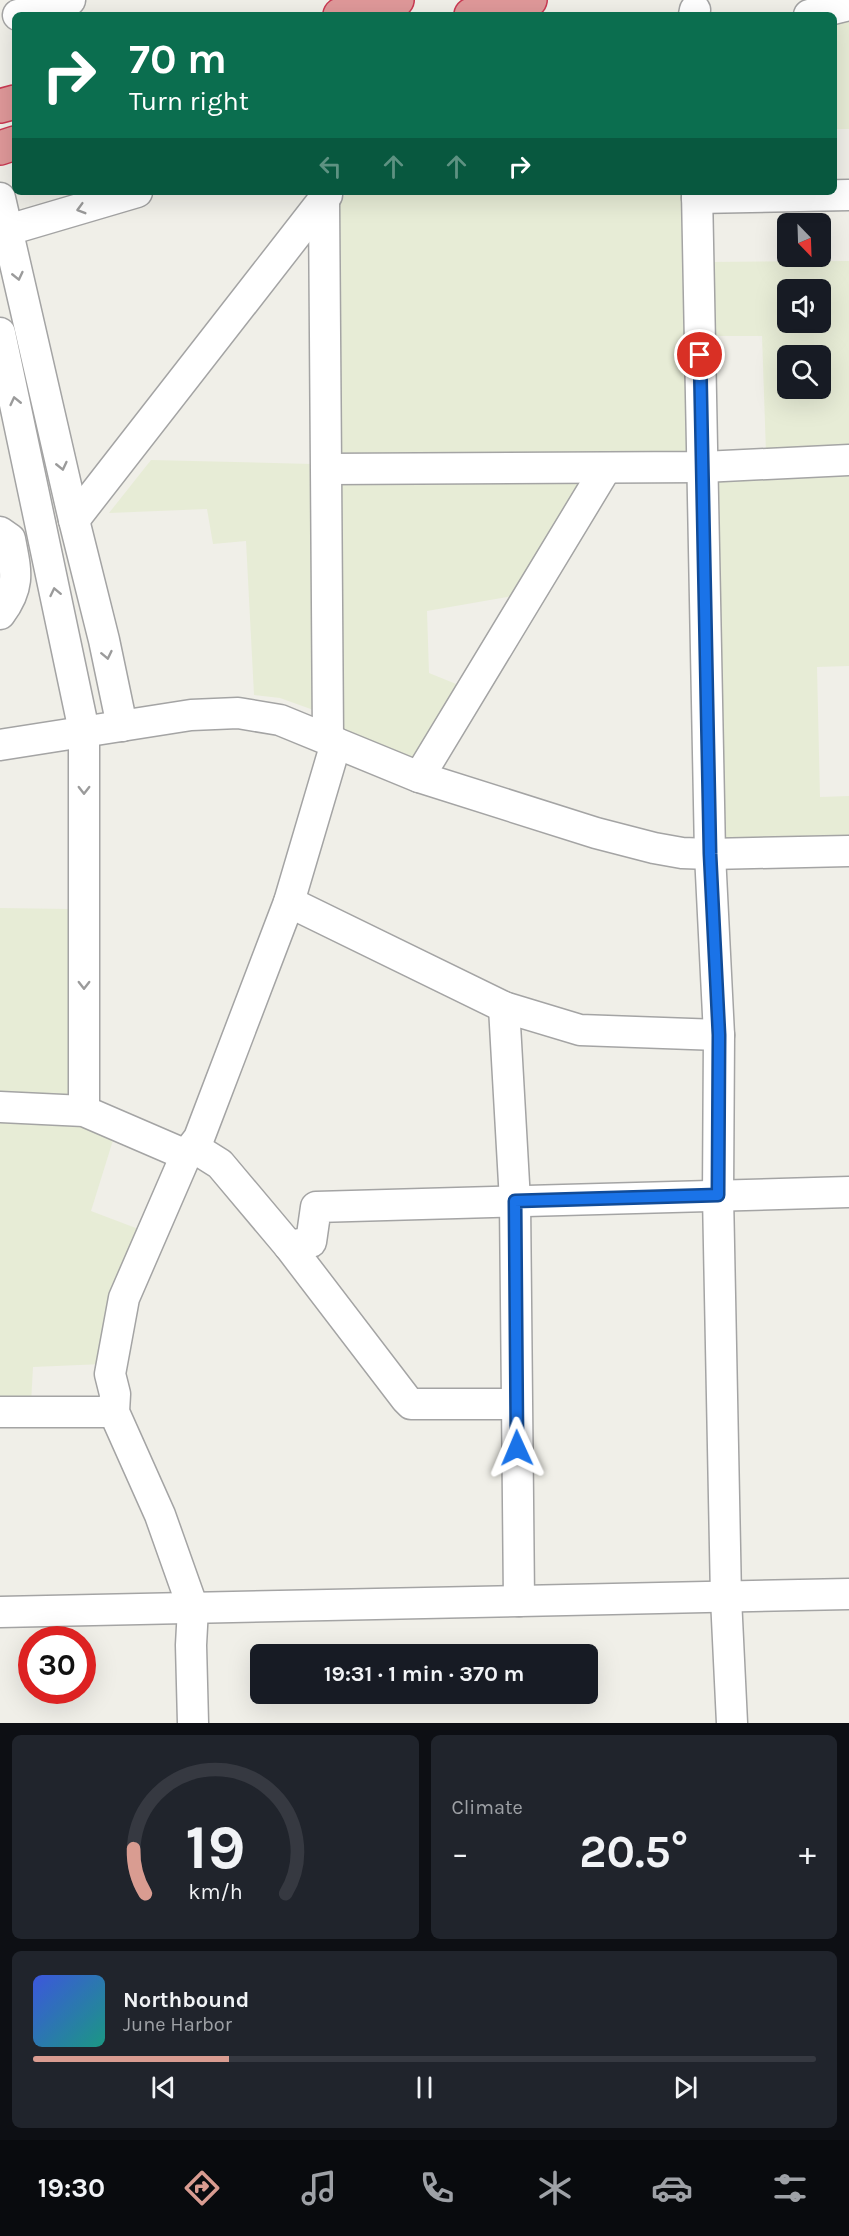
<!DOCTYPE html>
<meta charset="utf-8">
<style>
:root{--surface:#171b24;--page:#20242c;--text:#f1f3f6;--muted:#9ea1a6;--line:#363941;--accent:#d99c91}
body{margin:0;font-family:Karla,sans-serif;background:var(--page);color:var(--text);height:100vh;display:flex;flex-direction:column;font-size:22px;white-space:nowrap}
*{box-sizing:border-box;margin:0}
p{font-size:20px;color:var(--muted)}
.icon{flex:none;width:33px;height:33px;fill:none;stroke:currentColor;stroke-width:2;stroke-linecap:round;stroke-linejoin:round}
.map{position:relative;height:1723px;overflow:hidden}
.drawer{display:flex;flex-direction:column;gap:12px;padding:12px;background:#0d0f14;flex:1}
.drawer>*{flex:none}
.hud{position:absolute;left:12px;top:12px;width:825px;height:183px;border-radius:9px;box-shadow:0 6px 24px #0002;background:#0b6e4f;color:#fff;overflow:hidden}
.needle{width:39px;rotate:157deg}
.buttons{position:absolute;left:777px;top:213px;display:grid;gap:12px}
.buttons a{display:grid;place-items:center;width:54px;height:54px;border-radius:9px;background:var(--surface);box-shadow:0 6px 24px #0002;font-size:30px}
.speed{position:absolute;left:18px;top:1626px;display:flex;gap:12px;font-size:30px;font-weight:700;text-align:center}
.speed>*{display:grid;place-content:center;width:78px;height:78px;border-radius:50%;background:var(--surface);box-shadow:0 6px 24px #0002;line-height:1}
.speed .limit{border:9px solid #d22;background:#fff;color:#111}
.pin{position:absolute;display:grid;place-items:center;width:51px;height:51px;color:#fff;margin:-26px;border:3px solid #fff;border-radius:50%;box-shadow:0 2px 6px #0007}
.me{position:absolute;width:66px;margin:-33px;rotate:359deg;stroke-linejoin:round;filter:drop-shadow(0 0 4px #0008)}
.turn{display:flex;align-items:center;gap:21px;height:126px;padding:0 18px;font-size:27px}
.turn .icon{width:78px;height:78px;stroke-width:2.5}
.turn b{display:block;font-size:42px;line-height:51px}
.lanes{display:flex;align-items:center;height:57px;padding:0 18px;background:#0003;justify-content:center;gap:30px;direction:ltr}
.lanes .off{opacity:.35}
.big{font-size:45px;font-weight:700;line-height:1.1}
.drawer .widget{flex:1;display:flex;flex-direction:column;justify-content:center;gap:9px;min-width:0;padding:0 21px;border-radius:9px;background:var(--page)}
.drawer .dial{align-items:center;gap:0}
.dial svg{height:156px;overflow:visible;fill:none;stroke:var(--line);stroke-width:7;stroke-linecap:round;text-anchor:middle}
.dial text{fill:var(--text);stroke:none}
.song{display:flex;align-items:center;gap:18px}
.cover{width:72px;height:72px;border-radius:9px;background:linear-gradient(135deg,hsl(230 70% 55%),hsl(170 70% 35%))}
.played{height:6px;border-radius:3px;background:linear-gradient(90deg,var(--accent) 25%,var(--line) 25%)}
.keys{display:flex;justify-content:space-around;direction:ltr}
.heat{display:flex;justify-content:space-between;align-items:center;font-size:33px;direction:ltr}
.drawer .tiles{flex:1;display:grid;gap:12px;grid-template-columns:1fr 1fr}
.widget:last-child{grid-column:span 2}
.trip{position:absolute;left:250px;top:1644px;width:348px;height:60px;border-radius:9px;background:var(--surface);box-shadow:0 6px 24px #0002;font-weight:700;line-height:60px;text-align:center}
.tabs{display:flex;height:96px;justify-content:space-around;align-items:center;background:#090b0e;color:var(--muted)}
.tabs .icon{width:42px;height:42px}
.tabs .current{color:var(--accent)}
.tabs b{font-size:27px;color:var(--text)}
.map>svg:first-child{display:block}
.farmland{fill:#e7ecd6;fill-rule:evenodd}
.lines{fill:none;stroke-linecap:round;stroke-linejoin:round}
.minor-casing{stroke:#a4a4a4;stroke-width:33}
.highway-casing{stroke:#ca3952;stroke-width:36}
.minor{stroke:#fff;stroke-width:30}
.highway{stroke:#df9899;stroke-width:33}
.oneway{stroke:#9b9b9b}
.route-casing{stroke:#114b97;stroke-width:15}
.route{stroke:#1a73e8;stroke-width:10}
</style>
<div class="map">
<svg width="849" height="1723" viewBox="0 0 849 1723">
<rect width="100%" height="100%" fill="#f0efe8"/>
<g class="farmland">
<path d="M849,18V129H834V22Z"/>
<path d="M347,192H681L695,454L346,457L336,444L333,212Z"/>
<path d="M849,261V452L766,453L762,336H709V262ZM788,290H820V322H788ZM788,356H820V388H788Z"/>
<path d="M151,460L313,464L319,712L280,698L254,695L246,541L213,544L207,509L109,513Z"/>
<path d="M849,469V666L817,667L820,797L849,796V840L732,843L719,835L712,478Z"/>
<path d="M592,473L519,595L427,611L429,673L466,688L414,759L339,727L340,474Z"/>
<path d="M0,908L70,909L75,1098L0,1097Z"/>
<path d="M0,1114L75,1119L114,1137L91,1211L141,1230L103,1364L33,1367L31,1404L0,1403Z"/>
</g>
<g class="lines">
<defs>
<g id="minor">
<path d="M18,15L70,0"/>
<path d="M694,15L695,10"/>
<path d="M809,15L849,5"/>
<path d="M697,192L710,854L719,1035L718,1195L726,1598L732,1723"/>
<path d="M0,198L74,520L104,640L122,726"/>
<path d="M697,198L849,195"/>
<path d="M324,200L328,738"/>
<path d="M8,230L137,192"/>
<path d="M0,333L84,731V1111"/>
<path d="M327,469L703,467L849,460"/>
<path d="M74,520L327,195"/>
<path d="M0,532L10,539C16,571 21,586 0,614"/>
<path d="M0,745L191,715L238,713L280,720L419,777L596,833L654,848L682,853L710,854L849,851"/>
<path d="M419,777L606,468"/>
<path d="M289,902L504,1007L580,1030L719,1035"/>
<path d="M504,1007L515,1201L519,1601"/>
<path d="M0,1107L84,1111L186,1155"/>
<path d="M193,1147L220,1164L289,1246L406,1399L411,1404H516"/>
<path d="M289,1246L311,1242L316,1207L849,1192"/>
<path d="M0,1412H114"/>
<path d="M0,1612L849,1594"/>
<path d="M193,1723L191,1645L193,1608L160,1515L114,1412L115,1394L110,1374L124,1298L186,1155L199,1138L289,902L336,743"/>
</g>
<g id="highway">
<path d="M340,15L397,0"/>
<path d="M471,15L530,0"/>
<path d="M0,106L15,102"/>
<path d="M0,148L15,143"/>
</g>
</defs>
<use href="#minor" class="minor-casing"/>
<use href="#highway" class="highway-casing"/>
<use href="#minor" class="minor"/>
<use href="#highway" class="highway"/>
</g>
<defs><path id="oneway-chevron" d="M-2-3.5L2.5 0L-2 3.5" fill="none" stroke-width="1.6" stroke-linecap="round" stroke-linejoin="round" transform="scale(1.5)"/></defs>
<g class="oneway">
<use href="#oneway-chevron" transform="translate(81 209) rotate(164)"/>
<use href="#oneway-chevron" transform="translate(18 276) rotate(77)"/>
<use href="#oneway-chevron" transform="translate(15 401) rotate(-103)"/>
<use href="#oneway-chevron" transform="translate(62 466) rotate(77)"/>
<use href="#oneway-chevron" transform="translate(55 592) rotate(-102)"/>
<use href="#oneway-chevron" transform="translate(107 655) rotate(78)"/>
<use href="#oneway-chevron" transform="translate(84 790) rotate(90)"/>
<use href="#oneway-chevron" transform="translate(84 985) rotate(90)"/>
</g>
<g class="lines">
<defs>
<path id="route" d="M517,1448L515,1201L718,1195L719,1035L710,854L700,355"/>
</defs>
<use href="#route" class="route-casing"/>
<use href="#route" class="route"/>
</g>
</svg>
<div class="buttons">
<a><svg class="needle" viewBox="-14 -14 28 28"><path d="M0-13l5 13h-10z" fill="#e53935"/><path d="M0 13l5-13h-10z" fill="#9ea1a6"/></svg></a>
<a><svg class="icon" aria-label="sound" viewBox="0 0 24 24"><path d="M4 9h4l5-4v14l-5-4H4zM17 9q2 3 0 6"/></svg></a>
<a><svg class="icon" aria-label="search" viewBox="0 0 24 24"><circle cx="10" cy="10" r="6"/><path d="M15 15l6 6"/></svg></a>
</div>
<div class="speed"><div class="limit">30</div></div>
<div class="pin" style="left:700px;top:355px;background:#d93025"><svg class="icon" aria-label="arrive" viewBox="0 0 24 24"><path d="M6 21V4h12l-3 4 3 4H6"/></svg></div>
<svg class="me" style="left:517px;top:1448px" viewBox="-20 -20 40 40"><path d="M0-17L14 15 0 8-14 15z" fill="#1a73e8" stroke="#fff" stroke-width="4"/></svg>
<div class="trip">19:31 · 1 min · 370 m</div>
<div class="hud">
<div class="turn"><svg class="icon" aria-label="right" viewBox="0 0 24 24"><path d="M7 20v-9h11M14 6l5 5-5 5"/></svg><div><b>70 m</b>Turn right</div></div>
<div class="lanes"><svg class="icon off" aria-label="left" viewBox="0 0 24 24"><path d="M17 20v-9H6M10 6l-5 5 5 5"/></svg><svg class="icon off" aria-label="ahead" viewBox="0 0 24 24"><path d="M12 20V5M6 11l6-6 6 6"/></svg><svg class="icon off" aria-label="ahead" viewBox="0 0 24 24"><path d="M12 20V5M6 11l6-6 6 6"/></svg><svg class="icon" aria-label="right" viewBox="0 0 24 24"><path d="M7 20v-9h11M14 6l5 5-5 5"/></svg></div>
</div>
</div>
<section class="drawer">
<div class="tiles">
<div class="widget dial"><svg viewBox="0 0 100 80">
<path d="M14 69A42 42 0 1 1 86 69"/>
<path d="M14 69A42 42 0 0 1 8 46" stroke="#d99c91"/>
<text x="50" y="56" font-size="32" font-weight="700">19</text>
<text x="50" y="72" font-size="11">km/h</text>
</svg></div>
<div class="widget"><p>Climate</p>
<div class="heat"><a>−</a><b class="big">20.5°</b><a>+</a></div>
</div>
<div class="widget">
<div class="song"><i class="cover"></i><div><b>Northbound</b><p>June Harbor</p></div></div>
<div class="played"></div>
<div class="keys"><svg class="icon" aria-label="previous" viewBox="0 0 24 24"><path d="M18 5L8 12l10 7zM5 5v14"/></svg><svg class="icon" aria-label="pause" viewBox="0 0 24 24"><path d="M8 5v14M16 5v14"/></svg><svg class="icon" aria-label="next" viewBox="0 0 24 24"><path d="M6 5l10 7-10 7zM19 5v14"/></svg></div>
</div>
</div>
</section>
<nav class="tabs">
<b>19:30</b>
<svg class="icon current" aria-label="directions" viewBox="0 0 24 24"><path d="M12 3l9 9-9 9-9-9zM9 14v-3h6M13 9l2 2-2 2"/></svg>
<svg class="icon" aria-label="music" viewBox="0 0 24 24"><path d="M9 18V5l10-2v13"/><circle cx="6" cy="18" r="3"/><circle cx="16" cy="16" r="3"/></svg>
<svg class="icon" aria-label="phone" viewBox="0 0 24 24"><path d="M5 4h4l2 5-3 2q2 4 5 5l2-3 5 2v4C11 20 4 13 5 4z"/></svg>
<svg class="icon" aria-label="climate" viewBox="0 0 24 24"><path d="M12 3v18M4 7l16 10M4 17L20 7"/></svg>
<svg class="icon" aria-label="car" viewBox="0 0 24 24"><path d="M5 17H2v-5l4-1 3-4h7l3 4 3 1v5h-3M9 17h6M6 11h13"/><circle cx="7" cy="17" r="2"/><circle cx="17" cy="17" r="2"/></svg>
<svg class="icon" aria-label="filters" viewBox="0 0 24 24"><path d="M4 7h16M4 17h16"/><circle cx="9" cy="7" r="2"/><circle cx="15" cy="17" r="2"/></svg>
</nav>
